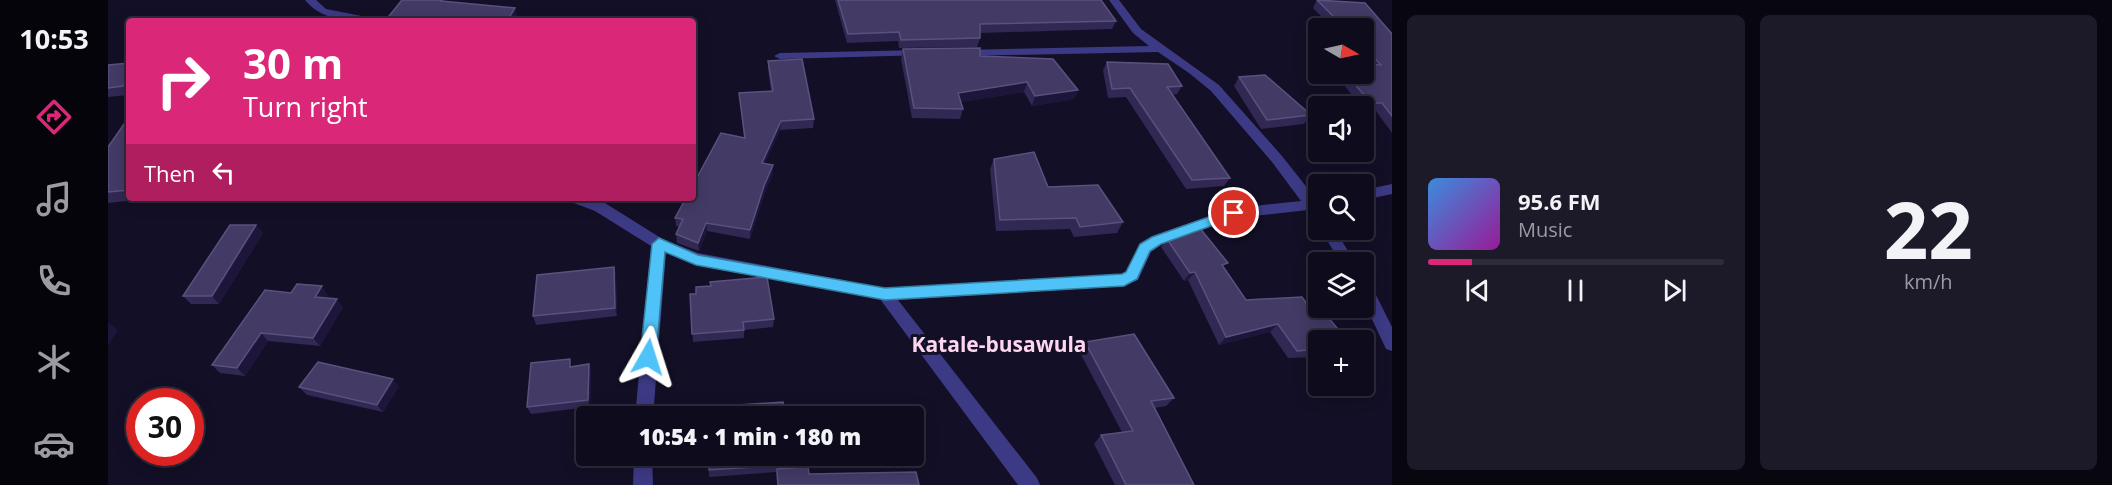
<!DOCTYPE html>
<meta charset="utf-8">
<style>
:root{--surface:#0e0b1c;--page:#1c1929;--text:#f1f3f6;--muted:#9b9ba3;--line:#2e2b3b;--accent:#db2777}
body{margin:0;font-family:"Open Sans",sans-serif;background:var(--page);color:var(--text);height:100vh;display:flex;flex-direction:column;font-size:22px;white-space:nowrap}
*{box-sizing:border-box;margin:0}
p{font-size:20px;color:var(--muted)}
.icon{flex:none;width:33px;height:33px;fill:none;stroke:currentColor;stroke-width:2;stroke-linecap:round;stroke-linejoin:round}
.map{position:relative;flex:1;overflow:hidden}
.side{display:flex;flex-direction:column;gap:15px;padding:15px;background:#08060f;width:720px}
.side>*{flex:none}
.banner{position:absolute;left:18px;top:18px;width:570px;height:183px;border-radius:6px;box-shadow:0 3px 15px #0003,0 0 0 2px var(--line);background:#db2777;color:#fff;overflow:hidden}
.needle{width:39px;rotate:99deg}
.controls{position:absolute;left:1200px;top:18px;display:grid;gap:12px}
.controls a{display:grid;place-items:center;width:66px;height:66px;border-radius:6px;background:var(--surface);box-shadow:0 3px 15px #0003,0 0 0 2px var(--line);font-size:30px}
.speed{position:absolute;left:18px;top:388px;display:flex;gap:12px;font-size:30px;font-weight:700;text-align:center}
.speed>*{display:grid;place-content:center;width:78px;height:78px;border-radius:50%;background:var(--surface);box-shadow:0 3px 15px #0003,0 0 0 2px var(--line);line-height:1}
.speed .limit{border:9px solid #d22;background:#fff;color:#111}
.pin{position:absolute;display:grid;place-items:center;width:51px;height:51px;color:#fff;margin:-26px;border:3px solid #fff;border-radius:50%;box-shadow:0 2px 6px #0007}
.me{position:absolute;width:66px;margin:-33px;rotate:6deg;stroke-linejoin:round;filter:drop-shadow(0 0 4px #0008)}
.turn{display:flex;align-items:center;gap:21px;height:126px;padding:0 18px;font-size:27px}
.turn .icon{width:78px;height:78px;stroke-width:2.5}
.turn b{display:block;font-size:42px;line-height:51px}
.then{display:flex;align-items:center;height:57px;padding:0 18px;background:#0003;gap:12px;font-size:22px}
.side .tile{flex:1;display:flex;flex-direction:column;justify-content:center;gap:9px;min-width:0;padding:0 21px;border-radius:9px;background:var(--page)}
.side .dial{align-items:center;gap:0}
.dial b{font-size:78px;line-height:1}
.song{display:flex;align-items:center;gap:18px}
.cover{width:72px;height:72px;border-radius:9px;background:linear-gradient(135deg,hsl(210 70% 55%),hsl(300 70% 35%))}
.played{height:6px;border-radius:3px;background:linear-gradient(90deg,var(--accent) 15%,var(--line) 15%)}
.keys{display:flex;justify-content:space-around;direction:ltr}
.side .tiles{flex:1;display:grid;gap:15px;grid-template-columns:repeat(2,1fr)}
.trip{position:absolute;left:468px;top:406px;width:348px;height:60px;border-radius:6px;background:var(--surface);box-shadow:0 3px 15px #0003,0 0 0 2px var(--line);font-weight:800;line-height:60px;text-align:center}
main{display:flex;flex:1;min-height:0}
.tabs{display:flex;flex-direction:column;width:108px;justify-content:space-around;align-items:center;background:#06040b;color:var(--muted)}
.tabs .icon{width:42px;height:42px}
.tabs .current{color:var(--accent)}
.tabs b{font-size:27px;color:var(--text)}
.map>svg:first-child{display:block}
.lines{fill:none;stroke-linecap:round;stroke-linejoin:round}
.street{fill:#3d3a85;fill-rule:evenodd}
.wall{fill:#312854}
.shaded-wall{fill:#1d163a}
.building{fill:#433a66;stroke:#5a527e;stroke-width:1.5}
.route{fill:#4fc3f7;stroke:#337fa1;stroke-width:1.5}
.labels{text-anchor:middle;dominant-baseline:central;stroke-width:6;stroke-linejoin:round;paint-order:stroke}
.quarter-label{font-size:21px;font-weight:bold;fill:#ffd6f0;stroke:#130f26}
</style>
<main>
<nav class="tabs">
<b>10:53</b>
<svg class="icon current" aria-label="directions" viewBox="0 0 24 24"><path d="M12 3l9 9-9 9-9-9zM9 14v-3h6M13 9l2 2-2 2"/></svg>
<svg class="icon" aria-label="music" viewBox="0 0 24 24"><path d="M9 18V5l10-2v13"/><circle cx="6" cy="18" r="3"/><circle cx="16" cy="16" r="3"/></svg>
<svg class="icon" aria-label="phone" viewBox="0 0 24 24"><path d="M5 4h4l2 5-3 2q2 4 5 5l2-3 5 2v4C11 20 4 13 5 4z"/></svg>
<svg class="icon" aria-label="climate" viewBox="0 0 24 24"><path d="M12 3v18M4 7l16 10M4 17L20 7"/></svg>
<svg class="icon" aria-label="car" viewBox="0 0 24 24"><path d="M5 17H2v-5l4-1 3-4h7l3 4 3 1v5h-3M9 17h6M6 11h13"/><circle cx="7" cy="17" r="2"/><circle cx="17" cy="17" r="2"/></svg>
</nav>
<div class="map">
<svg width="1284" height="485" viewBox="0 0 1284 485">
<rect width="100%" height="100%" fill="#130f26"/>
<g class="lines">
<g class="street">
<path d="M197,0H208L218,9L264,18L269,21C242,21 215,22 197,0Z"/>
<path d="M1001,0H1011L1033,29L1111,85L1174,156L1208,199H1210V214H1203L1200,210L1128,218L1054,244L1043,252L1030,280L1016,286L790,300L929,478L932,485H910L772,299L588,265L558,253L545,417H527L543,246L487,211L463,202L461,198H483L497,203L556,240L590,253L777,288L1014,274L1018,272L1032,244L1044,236L1127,208L1193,201L1164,162L1103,91L1081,73L1050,52L854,56L848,53L854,50L1041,46L1025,33Z"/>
<path d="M815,50L819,51V55L672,59L666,56L672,53Z"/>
<path d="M1284,184V194L1256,200V190Z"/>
<path d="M1213,230H1227L1247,262H1232Z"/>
<path d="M1256,281L1262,283L1284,327V351L1278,349L1256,302Z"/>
<path d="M526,456H544L545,485H525Z"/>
</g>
</g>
<g class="wall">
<path d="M727,0H993L1008,21L1004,29L872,33V38L869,47L791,48L790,41L739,43Z"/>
<path d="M1209,0L1284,34V133L1268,111H1257L1256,109V106H1253L1227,74H1256L1259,64L1256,61V28H1225L1205,8Z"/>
<path d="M795,49L872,56L970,90L966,99L924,106L916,92L853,102L855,109L852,119L804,118L793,59Z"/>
<path d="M660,61L706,119L705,128L672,130L657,163L665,165V174L656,195L642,239L599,231L591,251L569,243L568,234L572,227L568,226L567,218L636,138L631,93L663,91L660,69Z"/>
<path d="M999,62L1074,86L1069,94L1064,95L1122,178L1116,186L1078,189L1018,97L1000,98L995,70Z"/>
<path d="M21,63V95L0,97V65Z"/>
<path d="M1131,77L1203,115L1196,124L1153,129L1126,86Z"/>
<path d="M21,117V198H48L0,203V147Z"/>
<path d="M886,159L940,187L1015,222L1009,233L966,237L962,229L888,231L882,169Z"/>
<path d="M148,225L155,233L111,304H83L75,296Z"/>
<path d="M1059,239L1116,268L1138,300L1210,340V357L1180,358L1162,332L1111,345L1080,280L1076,281L1053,247Z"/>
<path d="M506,267L508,275L509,316L428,325L425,316Z"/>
<path d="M183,293L220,295L218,298L235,307L212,346L160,341L137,376L112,373L104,365Z"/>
<path d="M582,294L666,319L665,327L636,330V338L585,342Z"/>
<path d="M977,342L1066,398L1058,406L1047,408L1086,485H1007L986,444L993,435L1014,432L971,351Z"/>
<path d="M481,364L483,372L482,407L423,414L419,407L465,366Z"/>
<path d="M291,386L275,412L199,395L191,387Z"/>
<path d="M682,465L681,468L701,474L811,485H669L668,472L601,477V470Z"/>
</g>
<g class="shaded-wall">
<path d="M407,8L409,15L405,21H399Z"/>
<path d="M21,77V93L15,86Z"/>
<path d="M919,82L916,92L848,103L850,93Z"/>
<path d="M970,90L966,99L924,106L927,96Z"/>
<path d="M673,121L672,130L654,171V163Z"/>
<path d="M665,165V174L656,195L642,239V230L656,186Z"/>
<path d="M598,223L599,231L591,251L590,243Z"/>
<path d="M148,225L155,233L111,304L104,296Z"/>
<path d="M506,267L508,275L509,316L507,308Z"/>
<path d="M1087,272L1080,280L1076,281L1082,273Z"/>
<path d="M214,286L220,295L214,305L207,297Z"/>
<path d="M229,299L235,307L212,346L205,338Z"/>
<path d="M0,322L10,330L0,346Z"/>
<path d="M1170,324L1162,332L1111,345L1118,337Z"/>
<path d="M153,333L160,341L137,376L129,368Z"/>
<path d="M481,364L483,372L482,407L480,400Z"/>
<path d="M285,379L291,386L275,412L269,405Z"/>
</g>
<g class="building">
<path d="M294,0H334L333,1L407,8L399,21H277Z"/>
<path d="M730,0H993L1008,21L872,24V38L793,40L791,32L740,34Z"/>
<path d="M1209,0L1257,3L1284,34V116L1274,103H1263L1238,74H1256V64L1273,65L1256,47V28H1237Z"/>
<path d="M872,48V56L945,59L970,90L927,96L919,82L850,93L855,109L806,108L795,49Z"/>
<path d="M694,59L706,119L673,121L654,163L665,165L656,186L642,230L598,223L590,243L568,234L575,219L567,218L578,198H585V185L613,133L637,138L631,93L665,91L660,61Z"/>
<path d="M999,62L1060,64L1074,86L1059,87L1122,178L1084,180L1022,88L1004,89Z"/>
<path d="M21,63V77L15,86L0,88V65Z"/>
<path d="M1157,75L1203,115L1159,120L1131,77Z"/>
<path d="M21,117V190L0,192V147Z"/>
<path d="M926,152L940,187L990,185L1015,222L972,227L968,218L892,220L886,159Z"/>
<path d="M122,225H148L104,296H75Z"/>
<path d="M1091,227L1120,263L1114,265L1138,300L1194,297L1207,315L1219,316L1239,340H1210V349L1189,351L1170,324L1118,337L1087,272L1082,273L1059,239Z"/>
<path d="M506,267L507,308L425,316L429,275Z"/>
<path d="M659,277L666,319L635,322L636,330L584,334L582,294H588V287L603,286L602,282Z"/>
<path d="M189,284L214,286L207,297L229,299L205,338L153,333L129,368L104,365L157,290L183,293Z"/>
<path d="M1026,334L1066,398L1043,401L1086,485H1018L993,435L1025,431L977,342Z"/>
<path d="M462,359V367L481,364L480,400L419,407L423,363Z"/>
<path d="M210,362L285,379L269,405L191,387Z"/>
<path d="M675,402L677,417H599V407Z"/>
<path d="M600,456H681L682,465L601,470Z"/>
<path d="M700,467L701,474L808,472L811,485H670L669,469Z"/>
</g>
<path class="route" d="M1126,208L1131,209L1133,213L1131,216L1053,244L1042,251L1029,279L1016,286L777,300L588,265L557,252L548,357L545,362L540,364L534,362L532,357L544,244L551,238L590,255L777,288L1014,274L1018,272L1032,244L1044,237Z"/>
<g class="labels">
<g class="quarter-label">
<text x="891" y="344">Katale-busawula</text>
</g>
</g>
</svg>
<div class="controls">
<a><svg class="needle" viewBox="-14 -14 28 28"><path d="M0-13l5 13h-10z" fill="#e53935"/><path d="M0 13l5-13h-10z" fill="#9b9ba3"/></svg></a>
<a><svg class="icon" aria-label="sound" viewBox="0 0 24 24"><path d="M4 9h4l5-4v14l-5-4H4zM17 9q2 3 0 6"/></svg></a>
<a><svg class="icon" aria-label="search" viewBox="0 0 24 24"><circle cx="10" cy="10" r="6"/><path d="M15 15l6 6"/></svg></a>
<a><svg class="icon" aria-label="layers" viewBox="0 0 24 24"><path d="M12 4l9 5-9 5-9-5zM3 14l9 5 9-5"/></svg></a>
<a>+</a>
</div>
<div class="speed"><div class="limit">30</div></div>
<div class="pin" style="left:1126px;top:213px;background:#d93025"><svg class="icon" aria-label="arrive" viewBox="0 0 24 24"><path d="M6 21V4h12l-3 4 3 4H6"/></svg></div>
<svg class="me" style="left:540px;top:357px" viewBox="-20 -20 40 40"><path d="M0-17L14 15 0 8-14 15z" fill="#4fc3f7" stroke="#fff" stroke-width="4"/></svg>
<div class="trip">10:54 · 1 min · 180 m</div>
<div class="banner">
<div class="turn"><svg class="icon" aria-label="right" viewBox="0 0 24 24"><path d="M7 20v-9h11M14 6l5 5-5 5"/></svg><div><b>30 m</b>Turn right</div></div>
<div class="then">Then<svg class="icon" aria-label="left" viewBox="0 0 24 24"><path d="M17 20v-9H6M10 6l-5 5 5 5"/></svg></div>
</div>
</div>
<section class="side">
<div class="tiles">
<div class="tile">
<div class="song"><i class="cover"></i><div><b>95.6 FM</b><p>Music</p></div></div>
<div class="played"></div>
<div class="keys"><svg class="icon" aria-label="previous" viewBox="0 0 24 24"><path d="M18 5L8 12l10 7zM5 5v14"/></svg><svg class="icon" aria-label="pause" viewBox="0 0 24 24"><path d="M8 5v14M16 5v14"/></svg><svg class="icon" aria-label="next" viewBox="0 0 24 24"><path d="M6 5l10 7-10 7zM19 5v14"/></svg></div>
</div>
<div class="tile dial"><b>22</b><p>km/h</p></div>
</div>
</section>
</main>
